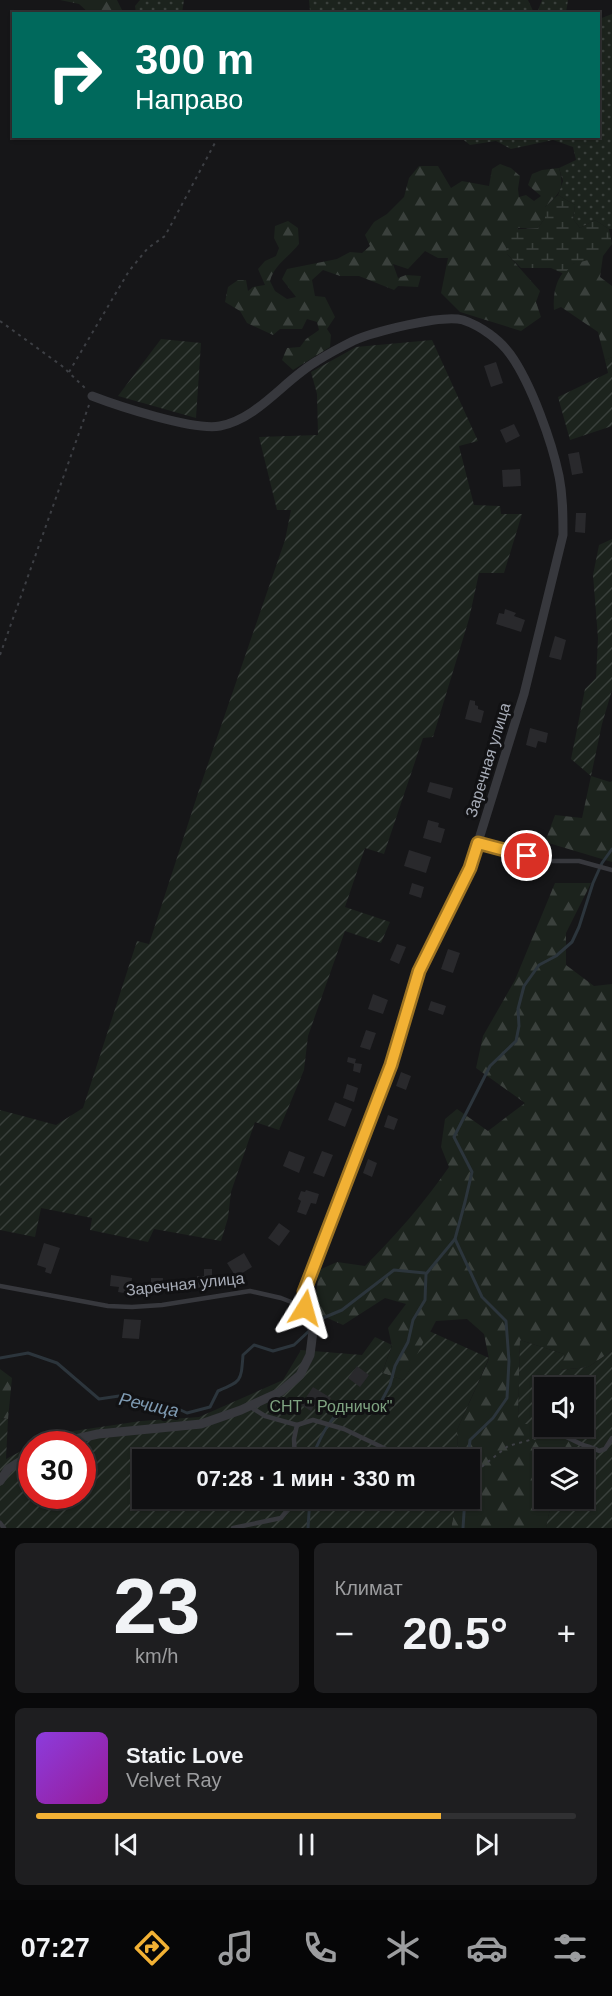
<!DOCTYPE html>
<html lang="ru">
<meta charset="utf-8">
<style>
:root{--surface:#101012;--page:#1e1e20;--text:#f1f3f6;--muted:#9c9d9f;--line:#303032;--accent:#f2b134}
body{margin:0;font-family:Helvetica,sans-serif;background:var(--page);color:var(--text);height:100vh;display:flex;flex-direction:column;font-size:22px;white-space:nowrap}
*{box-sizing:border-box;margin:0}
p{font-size:20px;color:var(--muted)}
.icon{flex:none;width:33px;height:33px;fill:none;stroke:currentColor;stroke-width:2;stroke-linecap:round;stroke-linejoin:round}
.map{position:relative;height:1528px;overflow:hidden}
.details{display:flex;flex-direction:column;gap:15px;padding:15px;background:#09090a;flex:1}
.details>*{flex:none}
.guide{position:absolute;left:12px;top:12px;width:588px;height:126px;border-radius:0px;box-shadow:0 2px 4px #0004,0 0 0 2px var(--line);background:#00695c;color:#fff;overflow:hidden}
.tools{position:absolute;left:534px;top:1377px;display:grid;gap:12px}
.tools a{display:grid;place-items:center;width:60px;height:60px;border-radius:0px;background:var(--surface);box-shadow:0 2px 4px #0004,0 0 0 2px var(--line);font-size:30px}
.speed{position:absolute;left:18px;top:1431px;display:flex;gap:12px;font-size:30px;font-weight:700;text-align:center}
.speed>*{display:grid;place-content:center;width:78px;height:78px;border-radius:50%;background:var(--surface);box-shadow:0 2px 4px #0004,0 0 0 2px var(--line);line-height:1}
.speed .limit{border:9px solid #d22;background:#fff;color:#111}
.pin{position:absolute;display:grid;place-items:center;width:51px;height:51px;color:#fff;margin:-26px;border:3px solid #fff;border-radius:50%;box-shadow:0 2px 6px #0007}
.me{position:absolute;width:66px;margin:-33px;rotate:8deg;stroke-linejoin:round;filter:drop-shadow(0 0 4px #0008)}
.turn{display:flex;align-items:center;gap:21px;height:126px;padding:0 24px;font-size:27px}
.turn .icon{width:78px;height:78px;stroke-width:2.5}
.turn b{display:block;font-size:42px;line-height:51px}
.big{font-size:45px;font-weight:600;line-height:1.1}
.details .card{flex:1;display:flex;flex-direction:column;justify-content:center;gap:9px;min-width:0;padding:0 21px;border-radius:9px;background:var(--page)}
.details .dial{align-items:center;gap:0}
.dial b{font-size:78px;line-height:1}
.song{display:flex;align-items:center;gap:18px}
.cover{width:72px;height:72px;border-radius:9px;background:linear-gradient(135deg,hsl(270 70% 55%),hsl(300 70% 35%))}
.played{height:6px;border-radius:3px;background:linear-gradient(90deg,var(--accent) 75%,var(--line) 75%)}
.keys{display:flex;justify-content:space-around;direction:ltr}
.heat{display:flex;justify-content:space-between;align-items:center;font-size:33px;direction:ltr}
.details .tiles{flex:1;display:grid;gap:15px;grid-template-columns:1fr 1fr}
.card:last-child{grid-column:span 2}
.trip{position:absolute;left:132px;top:1449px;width:348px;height:60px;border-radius:0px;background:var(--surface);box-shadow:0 2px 4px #0004,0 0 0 2px var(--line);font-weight:600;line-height:60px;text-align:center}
.tab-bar{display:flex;height:96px;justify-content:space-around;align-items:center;background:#060607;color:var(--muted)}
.tab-bar .icon{width:42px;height:42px}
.tab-bar .current{color:var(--accent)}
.tab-bar b{font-size:27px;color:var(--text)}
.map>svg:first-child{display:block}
.grass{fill:url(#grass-dots)}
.forest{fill:url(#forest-firs)}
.wetland{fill:url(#wetland-marsh)}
.garden{fill:url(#garden-furrows)}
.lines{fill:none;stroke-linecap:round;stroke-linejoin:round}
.stream{stroke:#2c353c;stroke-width:3}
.building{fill:#29292c}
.path{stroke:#3d3f44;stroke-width:2;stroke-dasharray:3 4.5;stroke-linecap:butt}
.lane{stroke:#37383d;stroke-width:4.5}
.street{stroke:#37383d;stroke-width:9}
.route-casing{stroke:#9d7322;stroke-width:15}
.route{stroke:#f2b134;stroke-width:10}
.labels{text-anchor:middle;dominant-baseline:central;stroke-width:6;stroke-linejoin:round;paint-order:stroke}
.street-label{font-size:16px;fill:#a8adb8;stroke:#111113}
.park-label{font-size:16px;fill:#7fa381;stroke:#111113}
.water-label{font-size:18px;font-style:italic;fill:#7f9bb3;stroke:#111113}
</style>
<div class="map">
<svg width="612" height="1528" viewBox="0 0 612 1528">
<defs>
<pattern id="grass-dots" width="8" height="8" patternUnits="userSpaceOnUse" patternTransform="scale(1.5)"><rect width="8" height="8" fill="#1c231d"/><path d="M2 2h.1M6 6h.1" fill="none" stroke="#3a403c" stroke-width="1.8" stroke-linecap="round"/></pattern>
<pattern id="forest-firs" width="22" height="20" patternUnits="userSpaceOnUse" patternTransform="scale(1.5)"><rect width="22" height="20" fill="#1c231d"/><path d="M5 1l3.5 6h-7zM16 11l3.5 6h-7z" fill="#3a403c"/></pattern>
<pattern id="wetland-marsh" width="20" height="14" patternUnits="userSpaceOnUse" patternTransform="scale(1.5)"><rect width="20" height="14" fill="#1c231d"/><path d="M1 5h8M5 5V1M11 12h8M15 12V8" fill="none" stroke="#3a403c"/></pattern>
<pattern id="garden-furrows" width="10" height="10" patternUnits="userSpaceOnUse" patternTransform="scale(1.5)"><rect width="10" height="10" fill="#1c231d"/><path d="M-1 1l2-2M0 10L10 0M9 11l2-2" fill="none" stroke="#3a403c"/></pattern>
</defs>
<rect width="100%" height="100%" fill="#161618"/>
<g class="grass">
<path d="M140,0H184L182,13H136L135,6Z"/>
<path d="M309,0H528L534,13H328L310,11Z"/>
<path d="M542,0H568L566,13H537Z"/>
<path d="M612,14V229H609L595,220L580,228L573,219L575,205L558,195L563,181L559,168L576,160L573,147L553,140L511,149L496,141L470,145L460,137L598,136L599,19Z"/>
</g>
<g class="forest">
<path d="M60,0H117L123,12L89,13L79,4Z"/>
<path d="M500,164L511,168L520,176L518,189L519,197L526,195L534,201L541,196L528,185L532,174L542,170L559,168C565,188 560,193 545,207V218L538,228H518L507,254L540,291L536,302L541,317L521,331L460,312L441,293L448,258H438L425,251L408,269L393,264L398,278L406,275L421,276L418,287L398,286L394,290L359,276H340L323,270L312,280L315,296L325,297L335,317L327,329L331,335L330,347L293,370L282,360L287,348L300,347L306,339L319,330L317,322L307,319L302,329H280L273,335L247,323L240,311L225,302L228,287L238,280H246L248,291L253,287L265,285L258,269L265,261L276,256L279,248L274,238L275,226L288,221L298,228L299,244C288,258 274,265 270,281L275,291L287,299L296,297L282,279L287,269L337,259L350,252L362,253L370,246L365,235L374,222L387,214L404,197L409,178L419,166H438L451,188L462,181L489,186L492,169Z"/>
<path d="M595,256H603L600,277L612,286V357L605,360L598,332L561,307L554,310C553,292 556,276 571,265C577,261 588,260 595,256Z"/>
<path d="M591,776L610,782L612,781V862L545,842L555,815L582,818Z"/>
<path d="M555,883H591L566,933V965L594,986L612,984V1351L588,1367L560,1370L564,1354L520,1340L518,1424H544V1426L564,1427L581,1431L574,1459L544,1460V1498L552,1499L546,1528H451L457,1499L470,1498V1460L458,1459L457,1430L489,1359L484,1334L467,1319L436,1321L404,1380L382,1373L392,1346L388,1328L406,1304L385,1298L343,1325L314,1312L319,1270L337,1262L365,1266C396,1235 424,1203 449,1167L441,1147L445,1119L457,1109L488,1131L525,1103L476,1068L483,1036L515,980Z"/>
<path d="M0,1369L12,1378L8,1419L0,1418Z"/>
</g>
<path class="wetland" d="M558,195L575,205L573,219L580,228L595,220L609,229L612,244L603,256L573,264L564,274L551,268H521L507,254L504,230L538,228L545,218V207Z"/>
<g class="garden">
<path d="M161,339L201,343L196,418L118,396Z"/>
<path d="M432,340L478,441L459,446L474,505L500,506L501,514H522L504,573H479L469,619L433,737L423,738L384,854L365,848L345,907L390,922L381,943L345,931L308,1036L304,1070L279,1130L255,1122L231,1192L228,1218L221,1241L154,1229L148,1242L90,1230L92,1218L41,1208L35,1237L0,1230V1110L56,1125L83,1108L137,941L149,944L199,790L285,540L291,510H277L259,437L318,435L317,394L311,372L356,347Z"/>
<path d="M612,357V426L570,440L558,397L608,373L605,360Z"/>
<path d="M612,539V690L602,724L591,776L571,759L585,689L596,678L598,638L593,575L599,545Z"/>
<path d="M429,1331L489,1358L457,1430L458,1459L142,1460V1498L457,1499L451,1528H0V1418L8,1419L6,1459L31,1446L32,1496H82V1444H33L53,1434L141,1421L199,1417L283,1380L301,1350L362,1355L375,1337L392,1345L382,1373L404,1380Z"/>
<path d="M520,1340L564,1354L561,1370L588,1367L612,1351V1528H546L552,1499L584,1498V1460L574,1459L581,1431L564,1427L584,1426V1388H544V1424H518Z"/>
</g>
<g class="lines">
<g class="stream">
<path d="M455,1239L482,1297L506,1321L509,1361L507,1398L493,1418L470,1440L468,1460"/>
<path d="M0,1358L28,1353L57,1363L99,1399L119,1396L138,1407H174L187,1413L210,1407L218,1391C242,1381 241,1381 243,1355L254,1345L273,1351L294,1345L323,1318L342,1310L394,1270L425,1273"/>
<path d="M311,1460C319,1441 330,1411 353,1405C362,1403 372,1403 381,1402L390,1385L395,1366L408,1342L413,1320L425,1300L426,1274L455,1239L465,1202L472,1172L454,1137L490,1066L516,1041L519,1026L518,1009L524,986L539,965L556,956L572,942L579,927L593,883L602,863L612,849"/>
<path d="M308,1528L310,1498"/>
<path d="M463,1528L465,1498"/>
</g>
</g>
<g class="building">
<path d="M496,362L503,383L491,387L484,366Z"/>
<path d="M514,424L520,436L506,443L500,430Z"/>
<path d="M579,452L583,473L572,475L568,454Z"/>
<path d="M520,469L521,486L503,487L502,470Z"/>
<path d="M576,513H586L585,533L575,532Z"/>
<path d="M505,609L516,613L514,616L525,620L521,632L496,624L499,613L504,614Z"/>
<path d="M555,636L566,640L561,660L549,657Z"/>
<path d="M470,700L475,701V705L478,706V709L484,711L481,723L465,719Z"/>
<path d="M530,728L548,733L546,743L538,741L536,748L526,745Z"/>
<path d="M430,782L453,788L450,799L427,792Z"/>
<path d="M428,820L439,823L438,827L445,829L441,843L423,838Z"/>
<path d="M409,850L431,857L426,873L404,866Z"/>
<path d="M412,883L424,887L421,898L409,894Z"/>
<path d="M397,944L406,947L399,964L390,960Z"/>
<path d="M448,949L460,953L453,973L441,969Z"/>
<path d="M373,994L388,1000L383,1014L368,1009Z"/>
<path d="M431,1001L446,1006L443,1015L428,1010Z"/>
<path d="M366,1030L376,1033L370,1050L360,1047Z"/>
<path d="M348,1057L356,1059L355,1063L362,1064L360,1073L353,1071L354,1064L347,1062Z"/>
<path d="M401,1072L411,1076L406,1090L396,1086Z"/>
<path d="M347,1084L358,1088L354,1102L343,1098Z"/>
<path d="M335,1102L352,1109L345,1127L328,1120Z"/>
<path d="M388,1115L398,1119L394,1130L384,1127Z"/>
<path d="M289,1151L305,1157L299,1173L283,1166Z"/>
<path d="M322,1151L333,1155L324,1177L313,1173Z"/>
<path d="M368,1159L377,1163L372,1177L363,1173Z"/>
<path d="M306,1190L319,1194L316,1204L311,1203L306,1215L297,1212L301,1201L298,1199L301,1191L305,1192Z"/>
<path d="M279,1223L290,1231L279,1246L268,1238Z"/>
<path d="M44,1243L60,1248L51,1274L45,1272L46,1268L37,1265Z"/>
<path d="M244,1253L252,1267L236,1277L227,1263Z"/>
<path d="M204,1269H212V1288H197V1276H204Z"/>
<path d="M111,1275L132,1278L130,1294L118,1292L119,1287L110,1286Z"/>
<path d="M151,1278H163L162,1290H151Z"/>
<path d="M124,1319L141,1320L139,1339L122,1338Z"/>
<path d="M357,1366L369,1375L360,1387L348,1378Z"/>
<path d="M313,1387L331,1398L325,1407L322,1404L319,1409L314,1406L311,1411L301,1405Z"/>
</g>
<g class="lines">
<g class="path">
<path d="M0,321L62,366L85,388"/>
<path d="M69,372L129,271L148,248L165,236L216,141"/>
<path d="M0,655L89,405"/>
<path d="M470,1476L508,1446L548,1435"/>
</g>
<g class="lane">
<path d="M478,843L540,861H579L612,870"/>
<path d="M0,1286L108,1306L132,1307L162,1305L250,1291L281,1298L304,1307"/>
<path d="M249,1406L265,1416L297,1425"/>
<path d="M554,1433C568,1436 569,1439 581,1444C587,1447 593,1447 599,1451L605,1449L612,1438"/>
<path d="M295,1460L294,1439L297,1425L313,1420L344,1429L409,1460"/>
<path d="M0,1523L4,1528"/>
<path d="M233,1528L281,1518L292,1504L293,1498"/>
</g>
<g class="street">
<path d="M53,1444L98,1434L201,1424L241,1410L280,1392L300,1375L310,1355L313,1331L305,1312L304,1292L391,1065L419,971L470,868L524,694L563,535C563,515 563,496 559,476C552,442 531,383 510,354C500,340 481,326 463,320C442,314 373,332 353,341C341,347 328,354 317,361C284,380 259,418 220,426C194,431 118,406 92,396"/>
<path d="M0,1481L8,1469L32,1454"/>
</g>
</g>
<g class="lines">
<defs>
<path id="route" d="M305,1308L304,1292L391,1065L419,971L470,868L478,843L527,856"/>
</defs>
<use href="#route" class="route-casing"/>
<use href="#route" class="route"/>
</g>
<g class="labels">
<g class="street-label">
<text transform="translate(488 760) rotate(-73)">Заречная улица</text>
<text transform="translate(185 1284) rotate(-6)">Заречная улица</text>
</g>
<g class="park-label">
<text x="331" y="1406">СНТ " Родничок"</text>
</g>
<g class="water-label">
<text transform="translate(149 1405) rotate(12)">Речица</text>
</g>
</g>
</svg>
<div class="tools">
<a><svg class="icon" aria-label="sound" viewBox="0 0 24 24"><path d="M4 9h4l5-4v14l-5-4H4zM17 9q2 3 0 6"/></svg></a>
<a><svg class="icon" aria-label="layers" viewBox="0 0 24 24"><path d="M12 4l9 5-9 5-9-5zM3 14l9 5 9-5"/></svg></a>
</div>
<div class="speed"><div class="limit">30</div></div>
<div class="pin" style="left:527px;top:856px;background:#d93025"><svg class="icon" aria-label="arrive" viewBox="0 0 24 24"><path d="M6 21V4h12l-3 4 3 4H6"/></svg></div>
<svg class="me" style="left:305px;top:1308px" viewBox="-20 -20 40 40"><path d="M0-17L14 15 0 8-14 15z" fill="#f2b134" stroke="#fff" stroke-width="4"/></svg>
<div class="trip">07:28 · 1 мин · 330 m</div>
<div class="guide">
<div class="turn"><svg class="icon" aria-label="right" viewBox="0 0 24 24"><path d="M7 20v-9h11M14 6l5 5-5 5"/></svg><div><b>300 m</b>Направо</div></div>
</div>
</div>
<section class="details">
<div class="tiles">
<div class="card dial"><b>23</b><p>km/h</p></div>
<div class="card"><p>Климат</p>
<div class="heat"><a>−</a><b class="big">20.5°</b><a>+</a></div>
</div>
<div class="card">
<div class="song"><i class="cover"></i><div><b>Static Love</b><p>Velvet Ray</p></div></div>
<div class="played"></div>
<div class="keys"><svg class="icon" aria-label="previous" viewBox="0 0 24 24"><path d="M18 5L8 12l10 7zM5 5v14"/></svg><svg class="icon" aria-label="pause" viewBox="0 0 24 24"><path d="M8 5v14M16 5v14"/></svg><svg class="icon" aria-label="next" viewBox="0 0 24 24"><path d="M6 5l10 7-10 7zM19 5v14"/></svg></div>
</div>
</div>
</section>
<nav class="tab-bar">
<b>07:27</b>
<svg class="icon current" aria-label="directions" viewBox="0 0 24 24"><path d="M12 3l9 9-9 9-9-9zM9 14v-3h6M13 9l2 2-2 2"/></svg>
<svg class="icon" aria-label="music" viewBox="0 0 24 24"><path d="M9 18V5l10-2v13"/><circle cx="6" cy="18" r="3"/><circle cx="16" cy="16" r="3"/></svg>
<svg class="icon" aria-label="phone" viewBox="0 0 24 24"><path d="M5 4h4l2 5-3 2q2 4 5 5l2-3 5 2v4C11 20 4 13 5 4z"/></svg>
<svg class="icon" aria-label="climate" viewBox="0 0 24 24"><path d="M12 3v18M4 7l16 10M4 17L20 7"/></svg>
<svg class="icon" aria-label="car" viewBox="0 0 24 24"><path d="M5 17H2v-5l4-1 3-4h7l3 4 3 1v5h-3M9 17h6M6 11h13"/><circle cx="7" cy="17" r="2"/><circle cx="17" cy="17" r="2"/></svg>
<svg class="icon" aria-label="filters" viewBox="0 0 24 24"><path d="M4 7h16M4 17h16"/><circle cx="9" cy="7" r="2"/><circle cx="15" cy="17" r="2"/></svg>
</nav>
